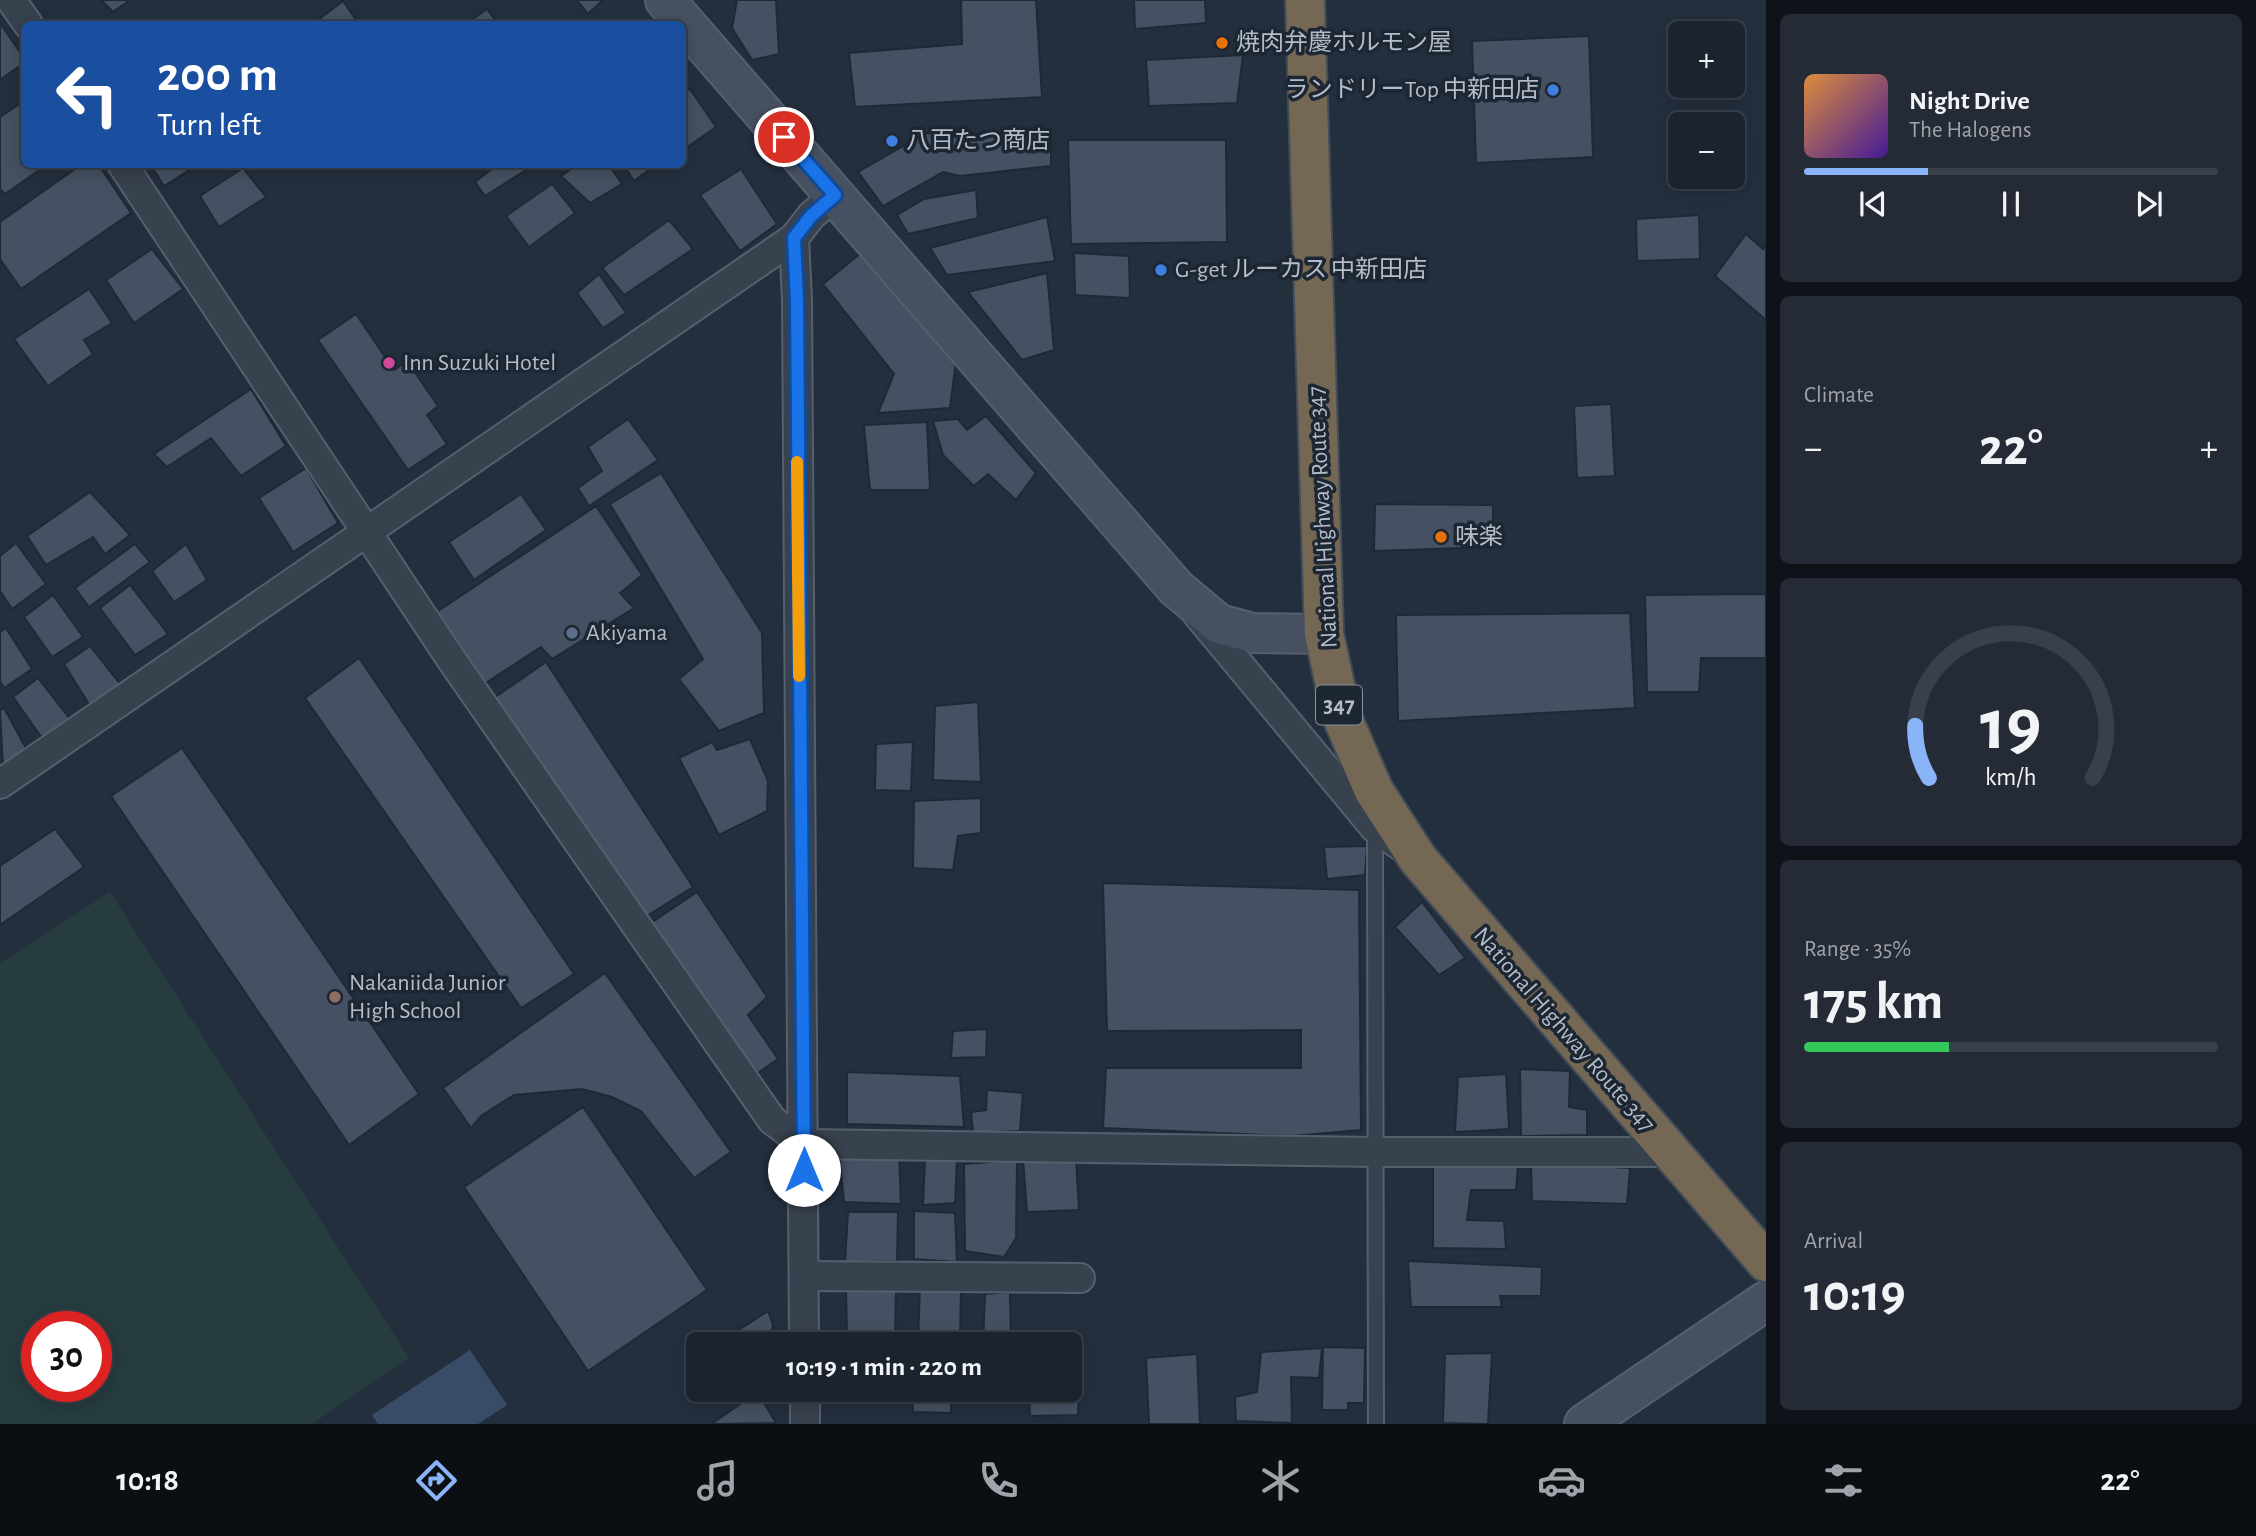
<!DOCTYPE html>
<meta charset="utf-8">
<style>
:root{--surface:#1b232e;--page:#242b36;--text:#f1f3f6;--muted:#a0a4aa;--line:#39404a;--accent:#8ab4f8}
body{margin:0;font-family:"Alegreya Sans","Noto Sans JP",sans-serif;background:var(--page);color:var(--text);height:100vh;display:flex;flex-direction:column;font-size:26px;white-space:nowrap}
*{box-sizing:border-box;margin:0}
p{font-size:23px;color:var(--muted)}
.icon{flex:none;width:38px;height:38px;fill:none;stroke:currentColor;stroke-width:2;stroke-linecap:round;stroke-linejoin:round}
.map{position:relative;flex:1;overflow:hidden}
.side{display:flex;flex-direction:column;gap:14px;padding:14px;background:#0f1319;width:490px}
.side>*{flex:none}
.guide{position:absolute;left:21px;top:21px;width:665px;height:147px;border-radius:10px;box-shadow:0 4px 18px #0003,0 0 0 2px var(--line);background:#1a4fa0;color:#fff;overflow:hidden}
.controls{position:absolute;left:1668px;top:21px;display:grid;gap:14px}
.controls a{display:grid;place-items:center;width:77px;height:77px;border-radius:10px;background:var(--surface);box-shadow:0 4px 18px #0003,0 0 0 2px var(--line);font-size:35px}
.speed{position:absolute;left:21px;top:1311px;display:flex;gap:14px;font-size:35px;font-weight:700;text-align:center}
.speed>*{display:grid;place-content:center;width:91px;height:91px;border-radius:50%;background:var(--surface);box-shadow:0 4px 18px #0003,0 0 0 2px var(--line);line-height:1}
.speed .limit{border:10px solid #d22;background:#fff;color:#111}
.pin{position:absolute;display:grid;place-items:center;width:60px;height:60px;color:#fff;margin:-30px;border:4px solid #fff;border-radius:50%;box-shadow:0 2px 7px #0007}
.me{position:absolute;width:77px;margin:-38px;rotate:0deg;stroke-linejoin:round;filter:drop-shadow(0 0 5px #0008)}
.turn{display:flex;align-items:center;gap:24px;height:147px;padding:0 21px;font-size:32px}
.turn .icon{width:91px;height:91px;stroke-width:2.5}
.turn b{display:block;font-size:49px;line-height:60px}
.big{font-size:52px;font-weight:700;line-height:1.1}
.side .tile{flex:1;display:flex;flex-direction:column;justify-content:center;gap:10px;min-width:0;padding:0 24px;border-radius:10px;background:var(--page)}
.side .dial{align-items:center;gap:0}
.dial svg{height:182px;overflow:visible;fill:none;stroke:var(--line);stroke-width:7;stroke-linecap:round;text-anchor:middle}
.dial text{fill:var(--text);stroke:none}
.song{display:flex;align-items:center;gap:21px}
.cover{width:84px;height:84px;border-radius:10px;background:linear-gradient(135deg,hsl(30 70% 55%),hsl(260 70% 35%))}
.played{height:7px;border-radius:4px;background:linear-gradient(90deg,var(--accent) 30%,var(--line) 30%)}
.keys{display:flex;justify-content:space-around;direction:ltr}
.heat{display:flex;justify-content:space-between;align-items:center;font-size:38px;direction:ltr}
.charge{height:10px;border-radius:5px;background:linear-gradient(90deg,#34c759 35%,var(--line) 0)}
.trip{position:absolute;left:686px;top:1332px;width:396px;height:70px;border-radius:10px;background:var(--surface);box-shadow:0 4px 18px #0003,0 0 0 2px var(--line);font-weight:700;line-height:70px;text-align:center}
.tab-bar{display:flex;height:112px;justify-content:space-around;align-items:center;background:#0b0e12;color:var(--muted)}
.tab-bar .icon{width:49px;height:49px}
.tab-bar .selected{color:var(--accent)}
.tab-bar b{font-size:32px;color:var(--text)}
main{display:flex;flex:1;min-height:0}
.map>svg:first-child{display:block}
.green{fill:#263c3f;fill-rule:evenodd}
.water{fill:#394c67}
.building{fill:#455162;stroke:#1f2835;stroke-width:2}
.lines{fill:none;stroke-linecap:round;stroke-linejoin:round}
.lane-casing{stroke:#565f6c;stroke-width:18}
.street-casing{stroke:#565f6c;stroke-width:32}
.secondary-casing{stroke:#565f6c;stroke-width:42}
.highway-casing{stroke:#434c59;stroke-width:42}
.lane{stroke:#38414e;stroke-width:14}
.street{stroke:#38414e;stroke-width:28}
.secondary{stroke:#465061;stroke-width:38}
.highway{stroke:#746855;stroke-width:38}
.route-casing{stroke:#114b97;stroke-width:18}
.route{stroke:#1a73e8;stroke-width:12}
.slow{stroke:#f59e0b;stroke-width:12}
.food-dot{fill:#e8710a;stroke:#1d2633;stroke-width:2.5}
.shop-dot{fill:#3f7fe0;stroke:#1d2633;stroke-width:2.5}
.hotel-dot{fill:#d1479c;stroke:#1d2633;stroke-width:2.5}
.service-dot{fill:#5c6f8a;stroke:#1d2633;stroke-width:2.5}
.education-dot{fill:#8d6e63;stroke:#1d2633;stroke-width:2.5}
.labels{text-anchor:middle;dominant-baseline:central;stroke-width:7;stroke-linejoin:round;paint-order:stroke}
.shield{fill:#1d2633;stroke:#878f9c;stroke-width:2}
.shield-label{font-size:23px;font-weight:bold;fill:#b4bcc9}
.poi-label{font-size:24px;fill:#b4bcc9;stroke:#1d2633;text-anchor:start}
.street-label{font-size:24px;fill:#b4bcc9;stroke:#1d2633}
</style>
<main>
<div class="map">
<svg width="1766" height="1424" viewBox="0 0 1766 1424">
<rect width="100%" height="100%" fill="#242f3e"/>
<path class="green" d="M110,892L409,1358L312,1424H0V963ZM37,1326H96V1386H37Z"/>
<path class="water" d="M470,1350L507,1405L478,1424H378L372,1415Z"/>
<g class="building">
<path d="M101,0H130L113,12Z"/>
<path d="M577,0H603L588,14Z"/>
<path d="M737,0H776L779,54L752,60L732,28Z"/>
<path d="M961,0H1036L1042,97L855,107L849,53L962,44Z"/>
<path d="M1134,0H1205L1206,23L1135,29Z"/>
<path d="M343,1L359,24H313Z"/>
<path d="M487,9L498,24H466Z"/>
<path d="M0,23L24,58V63L0,80Z"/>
<path d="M1589,36L1593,157L1476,163L1472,41Z"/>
<path d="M1243,55L1237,103L1149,106L1146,60Z"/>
<path d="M690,89L716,127L686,148L682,143V94Z"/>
<path d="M24,101V164H48L5,194L0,189V117Z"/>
<path d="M926,133L1051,135V166L960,176L943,172L883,206L858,172Z"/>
<path d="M1068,140H1226L1227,242L1071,244Z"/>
<path d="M82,164H98L131,213L21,289L0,259V222Z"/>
<path d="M150,164H199L164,186Z"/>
<path d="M498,164H522L526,170L485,196L475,182Z"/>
<path d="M579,164H608L622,184L590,203L561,176Z"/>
<path d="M623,164H657L634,181Z"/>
<path d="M243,168L266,197L219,227L200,196Z"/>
<path d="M741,169L777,224L740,251L700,195Z"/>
<path d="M552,184L575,213L529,247L506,216Z"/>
<path d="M976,190L978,218L908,234L897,215L924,199Z"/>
<path d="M1699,215L1700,259L1637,261L1636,219Z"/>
<path d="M1047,217L1055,261L947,275L930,248Z"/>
<path d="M669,220L693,249L624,295L602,268Z"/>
<path d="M1746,234L1763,249L1766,245V320L1715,276Z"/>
<path d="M152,249L183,289L134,323L106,280Z"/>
<path d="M866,249L956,361L950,408L878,413L894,374L823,284Z"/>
<path d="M1074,253L1129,256L1130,298L1075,295Z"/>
<path d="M1047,273L1054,350L1022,360L968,292Z"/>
<path d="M599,274L626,313L603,328L577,293Z"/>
<path d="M89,289L112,323L84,340L93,354L48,386L14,339Z"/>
<path d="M356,314L394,370L407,361L438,406L427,415L447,444L408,470L318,340Z"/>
<path d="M251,389L286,446L241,476L211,438L167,467L154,454Z"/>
<path d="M1611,404L1615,476L1577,478L1574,406Z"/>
<path d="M986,416L1036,473L1016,500L988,474L974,486L943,455L933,421L958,419L967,430Z"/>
<path d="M628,419L658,460L589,506L578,488L602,471L588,447Z"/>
<path d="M927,422L930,490H870L864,425Z"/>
<path d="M306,468L338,523L293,552L259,498Z"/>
<path d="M661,473L762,633L764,713L719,731L679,679L703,659L610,504Z"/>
<path d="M90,492L130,535L105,554L93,537L46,565L27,536Z"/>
<path d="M521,494L546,530L474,580L449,542Z"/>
<path d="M1375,504L1493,505V547L1374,551Z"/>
<path d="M596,506L642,575L620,593L634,608L552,659L541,647L478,688L429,617Z"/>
<path d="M16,543L46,584L12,609L0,591V556Z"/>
<path d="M135,544L150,562L89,607L75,588Z"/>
<path d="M186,544L207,580L174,602L152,571Z"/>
<path d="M130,585L168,634L135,655L100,608Z"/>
<path d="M1766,594V658H1701L1699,692H1647L1645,595Z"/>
<path d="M53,595L83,637L52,657L24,617Z"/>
<path d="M1630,613L1635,708L1398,721L1396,615Z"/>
<path d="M6,628L32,669L4,688L0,681V632Z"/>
<path d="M90,646L120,684L90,706L64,664Z"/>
<path d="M359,658L574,974L521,1008L305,698Z"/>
<path d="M546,662L693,887L642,919L488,702Z"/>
<path d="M38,678L70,719L42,738L13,697Z"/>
<path d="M978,702L981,782L933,780L935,706Z"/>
<path d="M4,708L27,750L3,766L0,711Z"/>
<path d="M750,739L768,781L767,811L719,835L679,758L712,742L717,750Z"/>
<path d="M913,742L911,791L875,790L876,744Z"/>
<path d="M182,748L419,1094L349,1145L111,796Z"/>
<path d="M981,798V833L958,836L953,870L913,868L914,801Z"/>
<path d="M55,829L84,867L0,925V866Z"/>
<path d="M1367,846L1365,875L1327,879L1324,847Z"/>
<path d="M1103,883L1359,890L1361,1130L1292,1136L1103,1128L1106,1068H1301V1030L1107,1031Z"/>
<path d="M697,892L767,997L748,1015L778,1059L751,1078L645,927Z"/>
<path d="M1422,902L1465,958L1439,975L1395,927Z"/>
<path d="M605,973L731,1152L694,1178L641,1111L612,1097L582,1089L514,1095L481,1116L471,1128L443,1088Z"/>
<path d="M987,1029L986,1057L951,1058L953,1031Z"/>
<path d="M1520,1069L1570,1071L1569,1107L1587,1110V1135L1521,1136Z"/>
<path d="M847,1072L960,1076L964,1127L847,1124Z"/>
<path d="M1506,1074L1509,1129L1455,1132L1458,1077Z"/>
<path d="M987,1090L1023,1093L1020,1131L973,1133L971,1112L986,1110Z"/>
<path d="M583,1107L707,1290L588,1371L464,1187Z"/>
<path d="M899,1153L901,1204L844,1202L839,1154Z"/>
<path d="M925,1159L957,1160L955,1203L923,1205Z"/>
<path d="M1023,1159H1076L1079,1210L1027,1212Z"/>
<path d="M1017,1160L1016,1238L1004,1257L965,1251L964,1164Z"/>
<path d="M1531,1163L1630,1168L1627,1204L1532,1201Z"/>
<path d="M1518,1164L1516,1190H1471L1467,1220L1504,1221L1506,1249L1433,1248V1165Z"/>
<path d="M914,1211L955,1213L957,1262L914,1259Z"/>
<path d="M848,1212H898L897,1261L845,1262Z"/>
<path d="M1408,1261L1542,1267L1541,1296H1500L1502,1307H1411Z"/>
<path d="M896,1287L895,1339H847L846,1288Z"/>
<path d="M920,1287H961L960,1342L918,1340Z"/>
<path d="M1010,1292L1011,1343L983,1344L985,1294Z"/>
<path d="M768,1311L773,1325L770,1344H717Z"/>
<path d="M1323,1347L1365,1348L1364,1403H1348V1410H1322Z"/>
<path d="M1322,1348L1319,1378L1291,1377L1292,1423L1236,1421L1235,1397L1257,1392L1261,1352Z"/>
<path d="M1492,1353L1488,1424L1443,1423L1445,1354Z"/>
<path d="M1197,1354L1200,1424H1149L1146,1358Z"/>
<path d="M1069,1356H1080L1078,1415L1030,1416L1029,1390H1069Z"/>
<path d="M911,1390H951V1413L913,1412Z"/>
<path d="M758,1392L776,1423L711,1424Z"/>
</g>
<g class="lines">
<defs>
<path id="lane" d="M1375,828L1376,1424"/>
<g id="street">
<path d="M11,0L28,24"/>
<path d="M122,164L453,662L772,1120L804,1144L1377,1152H1668"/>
<path d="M794,238L797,300L804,1344"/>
<path d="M1198,615L1375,828L1405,849"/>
<path d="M0,784L794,238L811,216L835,195"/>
<path d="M804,1276L1080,1278"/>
<path d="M805,1390V1424"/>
</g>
<g id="secondary">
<path d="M665,0L1176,588L1219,624L1253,633L1324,634"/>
<path d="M1584,1424L1766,1301"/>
</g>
<path id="highway" d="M1305,0L1324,634L1342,717L1374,791L1418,859L1766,1262"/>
</defs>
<use href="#lane" class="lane-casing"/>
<use href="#street" class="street-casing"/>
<use href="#secondary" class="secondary-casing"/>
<use href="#highway" class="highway-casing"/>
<use href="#lane" class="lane"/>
<use href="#street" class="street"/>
<use href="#secondary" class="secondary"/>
<use href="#highway" class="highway"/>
</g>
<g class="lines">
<defs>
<path id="route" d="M784,137L835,195L811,216L794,238L797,300L804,1170"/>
</defs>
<use href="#route" class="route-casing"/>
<use href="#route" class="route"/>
<path class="slow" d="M797,462L799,676"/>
</g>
<g class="food-dot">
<circle cx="1222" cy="43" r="7"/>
<circle cx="1441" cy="537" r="7"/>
</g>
<g class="shop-dot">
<circle cx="1553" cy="90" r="7"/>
<circle cx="892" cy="141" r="7"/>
<circle cx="1161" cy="270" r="7"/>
</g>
<circle class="hotel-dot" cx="389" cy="363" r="7"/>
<circle class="service-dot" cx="572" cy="633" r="7"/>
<circle class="education-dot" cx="335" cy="997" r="7"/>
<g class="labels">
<rect class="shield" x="1316" y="685.5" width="46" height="39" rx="5"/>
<g class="shield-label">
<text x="1339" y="705">347</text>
</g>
<g class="poi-label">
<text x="1236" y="43">焼肉弁慶ホルモン屋</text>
<text x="1539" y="90" text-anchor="end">ランドリーTop 中新田店</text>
<text x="906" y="141">八百たつ商店</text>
<text x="1175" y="270">G-get ルーカス 中新田店</text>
<text x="403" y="363">Inn Suzuki Hotel</text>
<text x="1455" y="537">味楽</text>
<text x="586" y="633">Akiyama</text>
<text x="349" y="983">Nakaniida Junior<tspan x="349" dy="28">High School</tspan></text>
</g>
<g class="street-label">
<text transform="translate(1323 517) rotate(-93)">National Highway Route 347</text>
<text transform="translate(1564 1030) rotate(49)">National Highway Route 347</text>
</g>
</g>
</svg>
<div class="controls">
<a>+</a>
<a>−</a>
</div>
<div class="speed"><div class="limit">30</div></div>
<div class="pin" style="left:784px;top:137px;background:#d93025"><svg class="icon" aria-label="arrive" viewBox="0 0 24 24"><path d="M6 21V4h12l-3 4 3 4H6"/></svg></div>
<svg class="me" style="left:804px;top:1170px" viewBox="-20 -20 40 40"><circle r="19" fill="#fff"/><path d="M0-13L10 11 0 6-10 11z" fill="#1a73e8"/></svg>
<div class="trip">10:19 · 1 min · 220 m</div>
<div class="guide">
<div class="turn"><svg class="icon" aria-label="left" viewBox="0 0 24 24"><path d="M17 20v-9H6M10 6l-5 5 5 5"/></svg><div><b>200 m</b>Turn left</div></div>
</div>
</div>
<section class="side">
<div class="tile">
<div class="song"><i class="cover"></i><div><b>Night Drive</b><p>The Halogens</p></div></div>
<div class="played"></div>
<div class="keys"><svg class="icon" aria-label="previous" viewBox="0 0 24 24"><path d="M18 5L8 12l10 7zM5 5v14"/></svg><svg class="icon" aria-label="pause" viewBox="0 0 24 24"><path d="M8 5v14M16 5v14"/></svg><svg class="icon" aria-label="next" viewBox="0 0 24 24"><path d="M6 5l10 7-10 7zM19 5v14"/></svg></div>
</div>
<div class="tile"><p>Climate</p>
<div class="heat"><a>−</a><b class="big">22°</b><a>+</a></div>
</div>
<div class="tile dial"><svg viewBox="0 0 100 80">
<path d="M14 69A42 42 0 1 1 86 69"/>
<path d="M14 69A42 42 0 0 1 8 46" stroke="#8ab4f8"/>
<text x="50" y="56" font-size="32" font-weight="700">19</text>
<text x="50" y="72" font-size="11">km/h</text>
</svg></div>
<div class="tile"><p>Range · 35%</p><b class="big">175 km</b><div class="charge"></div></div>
<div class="tile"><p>Arrival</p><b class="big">10:19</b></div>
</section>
</main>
<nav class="tab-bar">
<b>10:18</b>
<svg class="icon selected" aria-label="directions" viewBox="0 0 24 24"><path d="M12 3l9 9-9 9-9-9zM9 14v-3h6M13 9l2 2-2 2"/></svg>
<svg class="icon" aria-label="music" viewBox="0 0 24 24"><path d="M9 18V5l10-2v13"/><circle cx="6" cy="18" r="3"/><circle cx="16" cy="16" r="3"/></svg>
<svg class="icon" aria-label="phone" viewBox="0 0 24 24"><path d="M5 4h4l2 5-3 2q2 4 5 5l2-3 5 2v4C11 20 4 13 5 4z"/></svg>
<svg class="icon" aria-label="climate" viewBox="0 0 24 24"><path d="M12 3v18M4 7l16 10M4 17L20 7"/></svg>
<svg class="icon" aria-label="car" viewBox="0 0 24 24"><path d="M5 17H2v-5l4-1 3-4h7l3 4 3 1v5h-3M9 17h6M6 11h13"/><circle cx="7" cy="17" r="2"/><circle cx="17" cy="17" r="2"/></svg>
<svg class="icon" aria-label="filters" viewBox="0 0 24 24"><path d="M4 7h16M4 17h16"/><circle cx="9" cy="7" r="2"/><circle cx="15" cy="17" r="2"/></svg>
<b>22°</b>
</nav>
